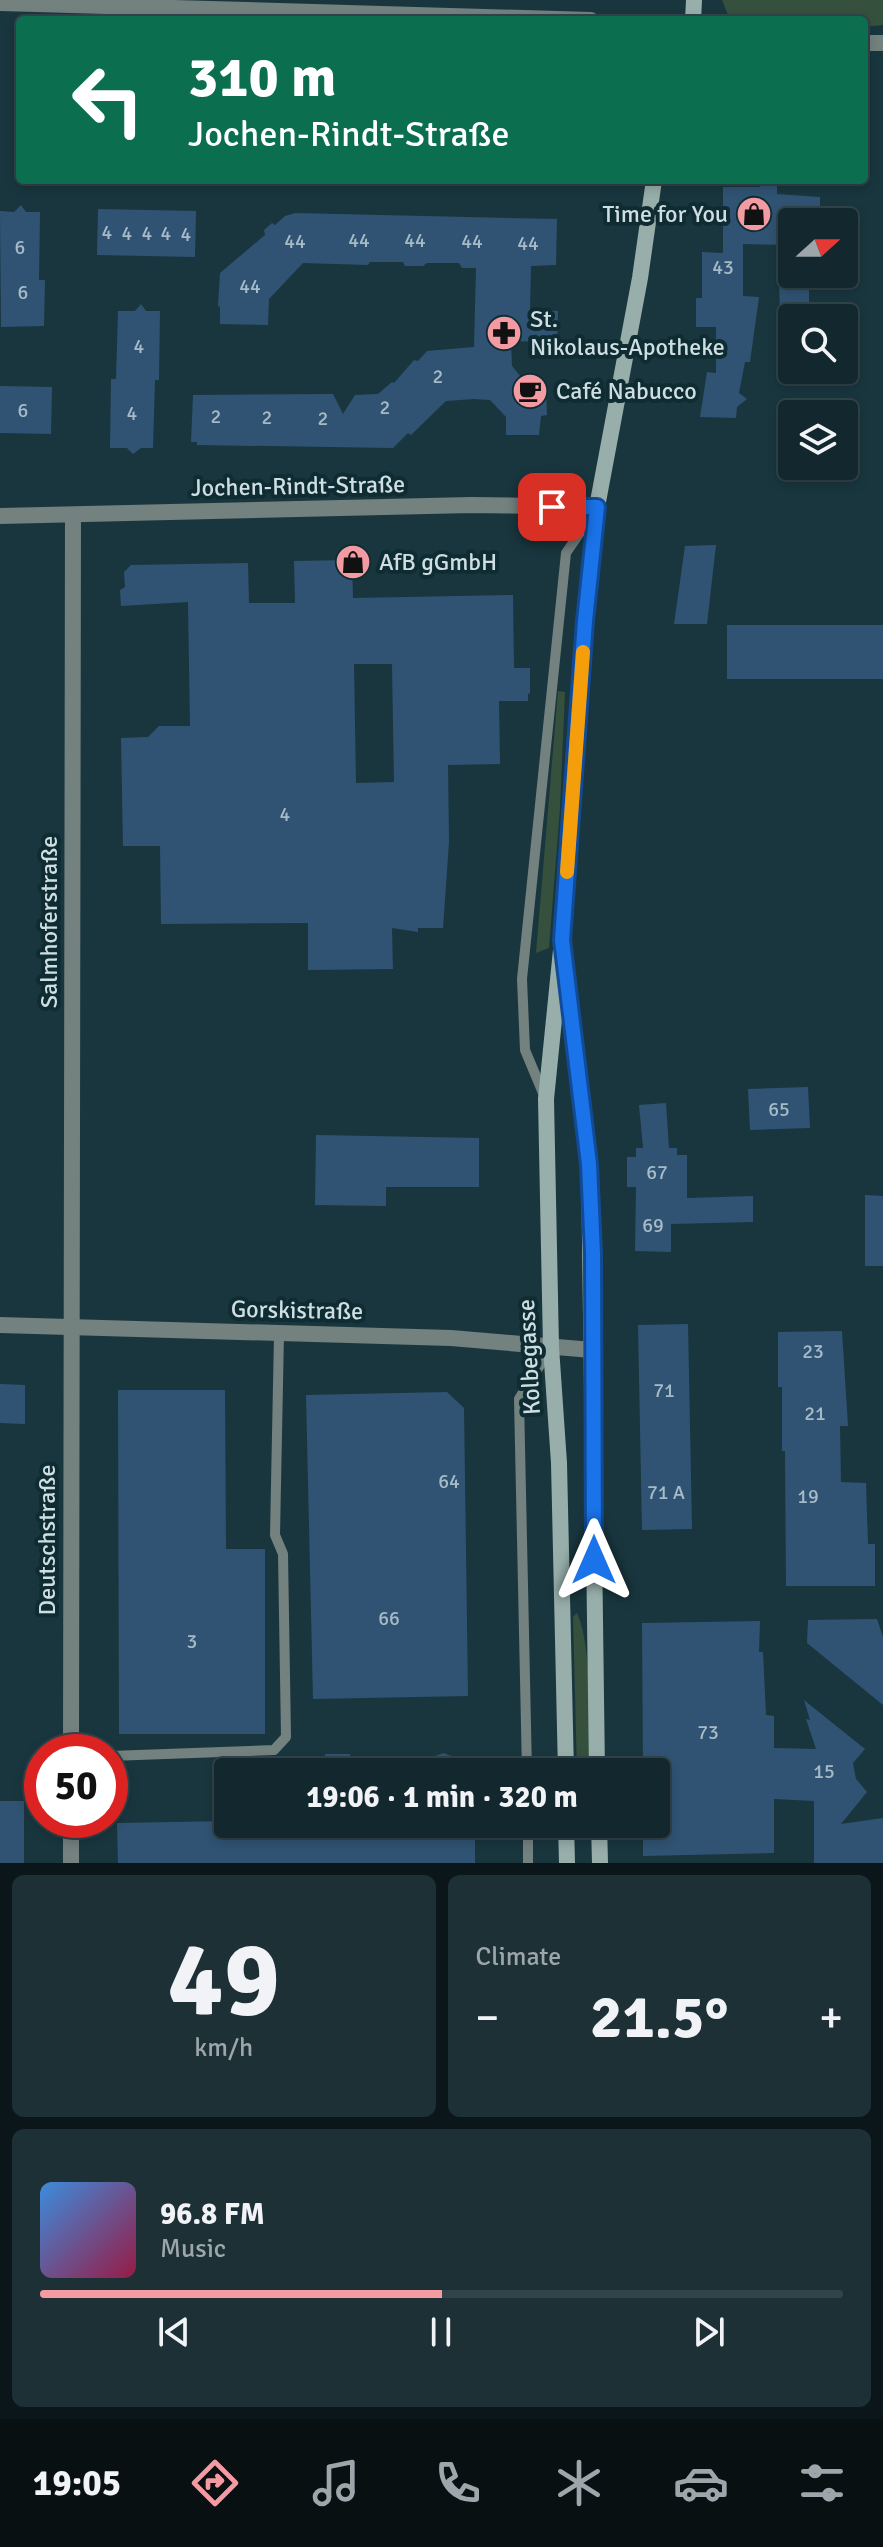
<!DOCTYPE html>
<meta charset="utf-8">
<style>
:root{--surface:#13282e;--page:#1c3036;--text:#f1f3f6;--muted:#9da6aa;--line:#32444a;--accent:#f49aa2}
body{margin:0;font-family:Signika,sans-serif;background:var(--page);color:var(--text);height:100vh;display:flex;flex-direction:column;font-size:30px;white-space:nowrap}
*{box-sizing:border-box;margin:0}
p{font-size:26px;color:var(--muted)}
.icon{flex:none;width:44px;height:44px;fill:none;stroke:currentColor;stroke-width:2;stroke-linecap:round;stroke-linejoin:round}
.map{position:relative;height:1863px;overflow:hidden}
.details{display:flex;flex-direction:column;gap:12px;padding:12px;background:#0a1619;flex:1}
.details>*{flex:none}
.guide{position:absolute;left:16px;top:16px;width:852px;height:168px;border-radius:8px;box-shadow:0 4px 12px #0003,0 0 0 2px var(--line);background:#0b6e4f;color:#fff;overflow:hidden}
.needle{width:52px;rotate:69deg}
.tools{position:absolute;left:778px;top:208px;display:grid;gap:16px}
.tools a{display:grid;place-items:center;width:80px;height:80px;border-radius:8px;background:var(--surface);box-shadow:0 4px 12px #0003,0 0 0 2px var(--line);font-size:40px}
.speed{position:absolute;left:24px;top:1734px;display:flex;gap:16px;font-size:40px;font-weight:700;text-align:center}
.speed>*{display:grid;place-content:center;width:104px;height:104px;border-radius:50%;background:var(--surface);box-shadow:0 4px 12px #0003,0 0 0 2px var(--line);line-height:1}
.speed .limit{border:12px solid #d22;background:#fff;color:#111}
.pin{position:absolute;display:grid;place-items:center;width:68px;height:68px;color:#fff;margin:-34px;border-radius:16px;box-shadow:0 4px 12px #0006}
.me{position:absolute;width:88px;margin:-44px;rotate:0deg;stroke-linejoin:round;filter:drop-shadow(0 0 6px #0008)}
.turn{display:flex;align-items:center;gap:28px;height:168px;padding:0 40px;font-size:36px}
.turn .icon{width:104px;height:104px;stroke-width:2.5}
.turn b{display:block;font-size:56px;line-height:68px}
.big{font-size:60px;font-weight:700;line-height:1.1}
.details .widget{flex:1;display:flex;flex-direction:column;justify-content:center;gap:12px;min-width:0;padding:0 28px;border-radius:12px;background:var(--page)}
.details .dial{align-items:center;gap:0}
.dial b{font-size:104px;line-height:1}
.song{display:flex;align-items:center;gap:24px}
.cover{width:96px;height:96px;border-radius:12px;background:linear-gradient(135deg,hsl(210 70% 55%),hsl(340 70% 35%))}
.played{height:8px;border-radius:4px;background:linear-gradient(90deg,var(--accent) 50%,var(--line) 50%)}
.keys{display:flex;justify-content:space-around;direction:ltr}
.heat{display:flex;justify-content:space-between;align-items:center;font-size:44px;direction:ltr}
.details .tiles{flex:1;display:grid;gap:12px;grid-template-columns:1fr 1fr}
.widget:last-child{grid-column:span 2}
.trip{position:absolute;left:214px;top:1758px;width:456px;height:80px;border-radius:8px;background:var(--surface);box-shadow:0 4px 12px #0003,0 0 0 2px var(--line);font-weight:700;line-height:80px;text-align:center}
.tab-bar{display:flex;height:128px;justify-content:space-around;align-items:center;background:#081012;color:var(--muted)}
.tab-bar .icon{width:56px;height:56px}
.tab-bar .active{color:var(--accent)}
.tab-bar b{font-size:36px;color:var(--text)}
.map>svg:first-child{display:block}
.green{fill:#35503d}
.building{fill:#305373;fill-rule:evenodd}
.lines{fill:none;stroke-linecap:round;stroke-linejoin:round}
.service{stroke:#73817f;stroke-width:10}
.minor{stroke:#73817f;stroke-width:16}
.tertiary{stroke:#73817f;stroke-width:16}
.secondary{stroke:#97aeaa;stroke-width:16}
.route-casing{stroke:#114b97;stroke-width:20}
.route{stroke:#1a73e8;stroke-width:14}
.slow{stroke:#f59e0b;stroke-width:14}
.labels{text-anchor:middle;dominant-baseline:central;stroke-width:8;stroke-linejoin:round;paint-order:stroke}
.number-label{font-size:20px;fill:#a6bbc7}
.poi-label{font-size:24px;fill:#cedee3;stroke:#0f2c33;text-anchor:start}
.street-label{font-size:24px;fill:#cedee3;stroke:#0f2c33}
</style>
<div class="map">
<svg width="883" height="1863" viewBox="0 0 883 1863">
<rect width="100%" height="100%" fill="#19363e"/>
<g class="green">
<path d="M722,0H883V25L864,27V20H730Z"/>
<path d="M558,691L565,692L560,808L549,948L536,953Z"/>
<path d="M577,1613C593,1648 589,1731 590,1772H577L573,1617Z"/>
</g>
<g class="building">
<path d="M760,180H777V194L820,197V222H792V245L743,244V296L759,297L750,362H745L739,393L747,399L737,407L736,418L700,417L707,372L716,373V327H696V298H702V252L723,253V187H760Z"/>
<path d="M21,205L26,212H40L39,280H45L44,326L1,327L0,211L14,212Z"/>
<path d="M98,209L196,211L195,257L97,255Z"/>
<path d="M295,213L557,219L556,265L531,266L530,310L558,311L557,342L511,341L512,366L525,382H539L546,387L547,415L541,416L539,435H506V417L490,400L474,399L446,401L411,435L408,433L393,448L197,445V442H191L193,395L333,394L343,414L355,395L378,394L392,382L394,383L414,360L418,361L427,351L474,347L476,268H462L459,263H427L423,266H405L403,262H370L368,265L303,263L269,299L268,325L220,324V307L218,306L220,273L265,235L264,230L272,223L275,225L285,216Z"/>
<path d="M779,274H809V318H780Z"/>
<path d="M141,304L146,311H160L159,380H155L153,448H141L133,454L127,448H110L111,379H116L118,311H135Z"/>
<path d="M0,386L52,387L51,434L0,433Z"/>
<path d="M716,545L707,624H674L685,546Z"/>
<path d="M352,560L353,598L513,595L514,668H530V693L528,694V701H499L500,764L448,765L449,842L443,928H418V932L392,928L393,969L308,970V923L161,924L160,846H123L121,738L148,737L159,726H190L188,602L121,606L120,590L125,587L124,572L131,565L248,563L249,603H295L294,561ZM354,664H392L394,782L356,783Z"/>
<rect x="727" y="625" width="156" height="54"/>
<path d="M808,1087L810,1128L750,1130L748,1089Z"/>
<path d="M666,1103L669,1148H677V1155H687V1198L753,1196V1222L671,1224V1252L635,1251L636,1187H627V1157H636V1148H643L639,1105Z"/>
<path d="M316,1135L479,1138V1187H386V1206L315,1205Z"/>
<path d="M865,1195L883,1196V1266H865Z"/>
<path d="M688,1324L692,1529L642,1530L638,1325Z"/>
<path d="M842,1331L848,1426H840L841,1482L866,1483L868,1544H875V1586H786L785,1451H782V1387H778V1332Z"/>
<path d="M0,1384L25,1385V1424L0,1423Z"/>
<path d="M118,1390H225L226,1549H265V1734H119Z"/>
<path d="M447,1392L464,1408L468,1696L313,1699L306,1395Z"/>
<path d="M877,1619L883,1637V1705L807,1643L808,1620Z"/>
<path d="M760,1621L759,1652H763L766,1715L774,1716V1748L816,1749L806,1719L810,1720L804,1700L865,1749L853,1763L856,1779L867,1792L841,1824L883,1818V1863H814V1801L774,1799V1853L643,1856V1824H656V1772H643L642,1623Z"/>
<path d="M444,1753L488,1772H399L398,1768Z"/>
<path d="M325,1754H350L351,1772H326Z"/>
<rect x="0" y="1801" width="24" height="62"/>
<path d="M228,1821V1824H475V1863H118L117,1823Z"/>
</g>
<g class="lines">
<g class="service">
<path d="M543,1093L525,1050L522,979L566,553L594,512"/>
<path d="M110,1756L274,1750L286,1737L283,1554L275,1535L279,1334"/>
<path d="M527,1772L519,1399L550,1349"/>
<path d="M528,1824V1863"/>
</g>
<g class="minor">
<path d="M0,3L591,20"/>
<path d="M0,516L471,505L597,507"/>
<path d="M0,1325L451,1338L592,1350"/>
<path d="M71,1752L73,515"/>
<path d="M71,1820V1863"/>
</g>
<path class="tertiary" d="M864,43H883"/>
<g class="secondary">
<path d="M693,20L694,0"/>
<path d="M566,970L589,1164L597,1772"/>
<path d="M566,1772L559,1463L551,1347L546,1099L562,940L585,621L597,507L640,278L654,180"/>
<path d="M566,1824L567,1863"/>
<path d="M599,1824L600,1863"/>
</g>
</g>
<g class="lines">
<defs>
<path id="route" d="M552,507H597L585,621L562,940L589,1164L593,1254L594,1560"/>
</defs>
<use href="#route" class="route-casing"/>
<use href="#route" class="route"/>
<path class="slow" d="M567,872L583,652"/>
</g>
<defs>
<symbol id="shop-disc" viewBox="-11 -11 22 22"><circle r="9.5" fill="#f49aa2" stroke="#0f2c33"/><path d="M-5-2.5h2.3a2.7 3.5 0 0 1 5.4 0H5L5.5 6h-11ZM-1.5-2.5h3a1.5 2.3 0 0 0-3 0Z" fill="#111"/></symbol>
<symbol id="pharmacy-disc" viewBox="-11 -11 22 22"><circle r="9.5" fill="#f49aa2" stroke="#0f2c33"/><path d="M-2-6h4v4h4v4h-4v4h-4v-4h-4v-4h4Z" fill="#111"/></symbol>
<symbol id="cafe-disc" viewBox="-11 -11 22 22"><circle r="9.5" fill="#f49aa2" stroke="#0f2c33"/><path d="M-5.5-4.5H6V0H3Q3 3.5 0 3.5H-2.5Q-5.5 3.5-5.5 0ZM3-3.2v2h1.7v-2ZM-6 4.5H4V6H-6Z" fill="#111"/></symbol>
</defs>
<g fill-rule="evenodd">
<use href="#shop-disc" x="734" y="194" width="40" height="40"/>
<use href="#pharmacy-disc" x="484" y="313" width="40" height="40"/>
<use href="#cafe-disc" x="510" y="371" width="40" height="40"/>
<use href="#shop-disc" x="333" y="542" width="40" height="40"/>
</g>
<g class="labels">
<g class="number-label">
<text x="107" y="232">4</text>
<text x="127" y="233">4</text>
<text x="147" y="233">4</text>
<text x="166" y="233">4</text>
<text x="186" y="234">4</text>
<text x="359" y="240">44</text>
<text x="415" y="240">44</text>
<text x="295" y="241">44</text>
<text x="472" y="241">44</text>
<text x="528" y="243">44</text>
<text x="20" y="247">6</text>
<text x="723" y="267">43</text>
<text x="250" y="286">44</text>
<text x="23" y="292">6</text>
<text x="139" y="346">4</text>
<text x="438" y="376">2</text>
<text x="385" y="407">2</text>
<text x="23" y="410">6</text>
<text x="132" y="413">4</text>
<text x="216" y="416">2</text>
<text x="267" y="417">2</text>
<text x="323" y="418">2</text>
<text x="285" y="814">4</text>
<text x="779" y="1109">65</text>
<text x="657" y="1172">67</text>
<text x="653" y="1225">69</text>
<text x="813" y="1351">23</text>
<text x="664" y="1390">71</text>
<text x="815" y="1413">21</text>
<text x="449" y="1481">64</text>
<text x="666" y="1492">71 A</text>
<text x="808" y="1496">19</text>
<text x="389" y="1618">66</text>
<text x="192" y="1641">3</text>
<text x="708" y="1732">73</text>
<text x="824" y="1771">15</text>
</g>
<g class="poi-label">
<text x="728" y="214" text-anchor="end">Time for You</text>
<text x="530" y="319">St.<tspan x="530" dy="28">Nikolaus-Apotheke</tspan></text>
<text x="556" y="391">Café Nabucco</text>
<text x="379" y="562">AfB gGmbH</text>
</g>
<g class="street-label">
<text transform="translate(298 486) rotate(-1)">Jochen-Rindt-Straße</text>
<text transform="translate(49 922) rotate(-90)">Salmhoferstraße</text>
<text transform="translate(297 1310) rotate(1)">Gorskistraße</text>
<text transform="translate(529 1357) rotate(-93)">Kolbegasse</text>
<text transform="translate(47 1540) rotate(-90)">Deutschstraße</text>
</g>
</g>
</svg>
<div class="tools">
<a><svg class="needle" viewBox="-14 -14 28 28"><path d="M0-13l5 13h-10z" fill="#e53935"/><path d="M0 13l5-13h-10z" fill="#9da6aa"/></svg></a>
<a><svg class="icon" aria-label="search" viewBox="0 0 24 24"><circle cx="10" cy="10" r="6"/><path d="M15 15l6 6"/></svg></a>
<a><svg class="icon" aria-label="layers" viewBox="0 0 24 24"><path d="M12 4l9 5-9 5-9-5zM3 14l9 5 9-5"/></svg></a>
</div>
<div class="speed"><div class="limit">50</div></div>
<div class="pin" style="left:552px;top:507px;background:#d93025"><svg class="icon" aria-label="arrive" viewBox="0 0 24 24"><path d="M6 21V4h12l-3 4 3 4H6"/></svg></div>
<svg class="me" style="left:594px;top:1560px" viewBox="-20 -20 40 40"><path d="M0-17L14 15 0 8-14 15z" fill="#1a73e8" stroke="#fff" stroke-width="4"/></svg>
<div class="trip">19:06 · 1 min · 320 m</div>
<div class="guide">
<div class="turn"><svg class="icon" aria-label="left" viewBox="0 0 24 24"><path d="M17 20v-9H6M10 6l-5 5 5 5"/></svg><div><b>310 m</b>Jochen-Rindt-Straße</div></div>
</div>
</div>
<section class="details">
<div class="tiles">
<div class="widget dial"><b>49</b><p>km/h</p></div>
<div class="widget"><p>Climate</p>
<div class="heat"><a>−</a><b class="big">21.5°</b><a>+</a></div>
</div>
<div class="widget">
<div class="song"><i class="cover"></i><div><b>96.8 FM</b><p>Music</p></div></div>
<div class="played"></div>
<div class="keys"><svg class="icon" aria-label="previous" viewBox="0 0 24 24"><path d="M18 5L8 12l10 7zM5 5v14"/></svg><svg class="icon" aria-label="pause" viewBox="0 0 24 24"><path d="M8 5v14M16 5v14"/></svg><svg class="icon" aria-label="next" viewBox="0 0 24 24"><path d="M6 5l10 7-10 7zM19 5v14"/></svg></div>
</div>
</div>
</section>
<nav class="tab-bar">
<b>19:05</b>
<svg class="icon active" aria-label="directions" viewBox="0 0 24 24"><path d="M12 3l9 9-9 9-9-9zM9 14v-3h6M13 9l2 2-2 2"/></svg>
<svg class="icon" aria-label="music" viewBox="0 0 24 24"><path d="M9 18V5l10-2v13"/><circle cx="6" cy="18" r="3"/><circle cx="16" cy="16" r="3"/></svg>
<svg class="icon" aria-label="phone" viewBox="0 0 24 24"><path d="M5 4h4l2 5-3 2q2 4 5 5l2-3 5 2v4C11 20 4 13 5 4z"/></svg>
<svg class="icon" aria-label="climate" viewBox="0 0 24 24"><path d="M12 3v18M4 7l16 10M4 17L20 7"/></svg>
<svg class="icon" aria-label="car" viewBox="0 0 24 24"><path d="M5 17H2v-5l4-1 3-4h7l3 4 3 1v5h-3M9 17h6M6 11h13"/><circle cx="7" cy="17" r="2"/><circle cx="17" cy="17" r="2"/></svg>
<svg class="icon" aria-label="filters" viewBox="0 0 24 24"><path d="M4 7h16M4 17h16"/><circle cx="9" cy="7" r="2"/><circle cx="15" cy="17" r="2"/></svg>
</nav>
